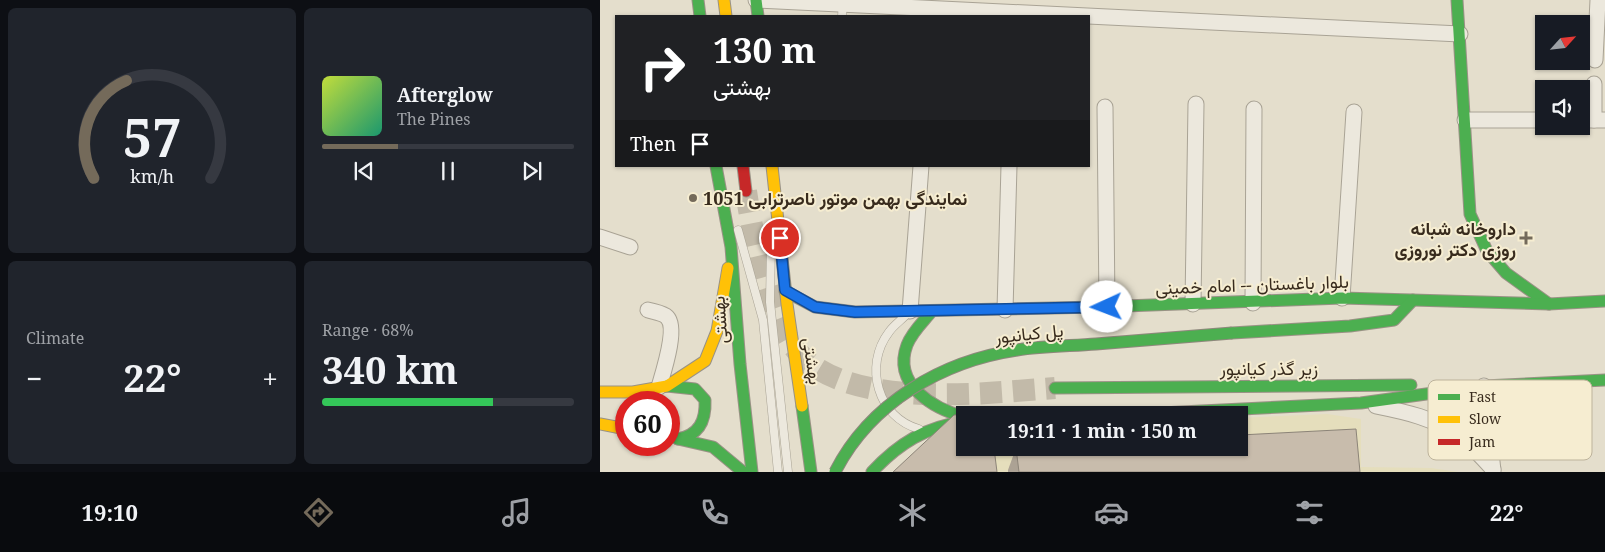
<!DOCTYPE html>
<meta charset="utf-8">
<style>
:root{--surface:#171b24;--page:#20242c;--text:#f1f3f6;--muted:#9ea1a6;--line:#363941;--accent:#746a5a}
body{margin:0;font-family:"Noto Serif",Vazirmatn,serif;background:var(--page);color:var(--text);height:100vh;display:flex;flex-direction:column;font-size:19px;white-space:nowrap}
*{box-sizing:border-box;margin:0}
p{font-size:16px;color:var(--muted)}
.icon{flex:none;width:28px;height:28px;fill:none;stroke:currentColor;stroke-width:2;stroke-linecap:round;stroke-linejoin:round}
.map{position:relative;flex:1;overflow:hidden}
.drawer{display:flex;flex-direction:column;gap:8px;padding:8px;background:#0d0f14;width:600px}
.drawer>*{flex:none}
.guide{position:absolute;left:15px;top:15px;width:475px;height:152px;border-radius:0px;box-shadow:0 1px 4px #0004;background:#202124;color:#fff;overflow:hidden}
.needle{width:32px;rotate:63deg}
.fabs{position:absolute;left:935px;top:15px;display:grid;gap:10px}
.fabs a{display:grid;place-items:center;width:55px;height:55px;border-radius:0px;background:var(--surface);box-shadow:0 1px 4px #0004;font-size:25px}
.speed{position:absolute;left:15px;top:391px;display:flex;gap:10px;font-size:25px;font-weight:700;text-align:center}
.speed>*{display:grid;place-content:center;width:65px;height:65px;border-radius:50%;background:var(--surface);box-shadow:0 1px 4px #0004;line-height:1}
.speed .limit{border:8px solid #d22;background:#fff;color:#111}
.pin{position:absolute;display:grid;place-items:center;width:42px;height:42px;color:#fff;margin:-21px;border:2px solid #fff;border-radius:50%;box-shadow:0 1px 5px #0007}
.me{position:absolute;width:55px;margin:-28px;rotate:268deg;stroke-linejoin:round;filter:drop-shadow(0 0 4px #0008)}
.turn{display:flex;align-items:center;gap:18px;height:105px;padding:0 15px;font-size:22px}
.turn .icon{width:65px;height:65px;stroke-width:2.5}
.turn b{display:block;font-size:35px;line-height:42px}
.then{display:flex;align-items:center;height:48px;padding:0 15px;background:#0003;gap:10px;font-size:19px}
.big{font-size:38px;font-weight:700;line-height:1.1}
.drawer .tile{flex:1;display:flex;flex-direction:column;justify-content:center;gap:8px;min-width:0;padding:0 18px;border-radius:8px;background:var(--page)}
.drawer .dial{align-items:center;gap:0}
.dial svg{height:130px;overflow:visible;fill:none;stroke:var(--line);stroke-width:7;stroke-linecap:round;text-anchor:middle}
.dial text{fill:var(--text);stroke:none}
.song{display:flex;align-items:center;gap:15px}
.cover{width:60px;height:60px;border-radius:8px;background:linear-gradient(135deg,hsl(70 70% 55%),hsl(160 70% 35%))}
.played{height:5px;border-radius:2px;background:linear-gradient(90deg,var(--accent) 30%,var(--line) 30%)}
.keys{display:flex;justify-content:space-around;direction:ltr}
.heat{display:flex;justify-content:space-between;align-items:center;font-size:28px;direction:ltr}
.charge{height:8px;border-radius:4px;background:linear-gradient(90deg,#34c759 68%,var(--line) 0)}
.drawer .tiles{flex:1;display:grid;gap:8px;grid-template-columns:repeat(2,1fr)}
.trip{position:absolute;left:356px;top:406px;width:292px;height:50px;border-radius:0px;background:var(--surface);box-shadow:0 1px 4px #0004;font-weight:700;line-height:50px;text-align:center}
.menu{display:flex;height:80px;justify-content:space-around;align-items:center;background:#090b0e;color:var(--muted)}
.menu .icon{width:35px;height:35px}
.menu .current{color:var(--accent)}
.menu b{font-size:22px;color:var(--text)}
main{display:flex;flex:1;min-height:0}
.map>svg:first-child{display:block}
.farmland{fill:#e5debc}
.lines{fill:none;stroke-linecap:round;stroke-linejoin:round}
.primary-tunnel{stroke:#c2baa9;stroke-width:22;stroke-dasharray:22 11;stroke-linecap:butt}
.lane-casing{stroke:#a9a395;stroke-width:9}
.street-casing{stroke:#a9a395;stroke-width:17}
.fast-casing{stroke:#999285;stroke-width:13}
.slow-casing{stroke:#999285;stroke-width:13}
.jam-casing{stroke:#999285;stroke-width:13}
.lane{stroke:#ece8dd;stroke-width:8}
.street{stroke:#ece8dd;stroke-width:15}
.fast{stroke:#4caf50;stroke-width:11}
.slow{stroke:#ffc107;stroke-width:11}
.jam{stroke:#c62828;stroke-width:11}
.fast-bridge-casing{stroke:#8e887c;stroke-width:13;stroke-linecap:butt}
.fast-bridge{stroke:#4caf50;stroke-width:11}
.wall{fill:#aca294}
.building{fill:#c8bcac;stroke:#8c8478}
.route-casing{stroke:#114b97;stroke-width:12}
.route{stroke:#1a73e8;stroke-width:9}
.poi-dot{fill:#746a5a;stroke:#f6edd1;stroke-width:2}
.labels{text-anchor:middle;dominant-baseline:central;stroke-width:4;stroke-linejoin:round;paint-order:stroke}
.poi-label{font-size:18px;font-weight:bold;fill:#382b1d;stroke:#f6edd1;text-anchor:start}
.street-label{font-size:18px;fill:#382b1d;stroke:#f6edd1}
.key{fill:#f6edd1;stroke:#bdb39b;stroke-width:1}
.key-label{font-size:14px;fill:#382b1d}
</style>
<main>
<section class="drawer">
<div class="tiles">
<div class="tile dial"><svg viewBox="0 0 100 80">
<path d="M14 69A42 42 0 1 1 86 69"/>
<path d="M14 69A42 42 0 0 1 34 9" stroke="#746a5a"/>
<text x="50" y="56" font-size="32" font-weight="700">57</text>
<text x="50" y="72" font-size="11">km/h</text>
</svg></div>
<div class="tile">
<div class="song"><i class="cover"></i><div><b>Afterglow</b><p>The Pines</p></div></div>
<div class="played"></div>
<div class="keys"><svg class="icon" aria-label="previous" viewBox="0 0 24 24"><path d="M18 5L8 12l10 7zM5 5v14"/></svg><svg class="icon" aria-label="pause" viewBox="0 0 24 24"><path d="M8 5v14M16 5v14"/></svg><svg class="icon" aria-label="next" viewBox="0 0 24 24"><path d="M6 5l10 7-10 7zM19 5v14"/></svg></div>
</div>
<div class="tile"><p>Climate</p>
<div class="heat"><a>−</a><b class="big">22°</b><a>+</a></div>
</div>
<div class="tile"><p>Range · 68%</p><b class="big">340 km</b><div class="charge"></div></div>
</div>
</section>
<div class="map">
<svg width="1005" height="472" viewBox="0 0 1005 472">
<rect width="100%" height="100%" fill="#e4decc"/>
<path class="farmland" d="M727,414L761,419V467L831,468L858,472H389L386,448H640V418Z"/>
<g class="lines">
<path class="primary-tunnel" d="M146,191C152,233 170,318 196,350C247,411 384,393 455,388"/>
<defs>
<g id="lane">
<path d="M242,16L243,2"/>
<path d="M138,230L163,320L178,472"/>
<path d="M171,243L170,302L188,472"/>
<path d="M305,316C300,321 293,326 289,332C263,366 278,418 319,429"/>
</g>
<g id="street">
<path d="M156,0L860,34"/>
<path d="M995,60L998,0"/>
<path d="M505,107L507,307"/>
<path d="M865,120H944"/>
<path d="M981,120H1005"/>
<path d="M994,120V84"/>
<path d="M0,237L30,247"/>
<path d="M742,298L754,112"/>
<path d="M653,303L654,109"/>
<path d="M593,304L596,104"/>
<path d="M48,310C54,312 63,313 67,317C78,328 63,373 59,387"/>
<path d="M405,310L409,166"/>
<path d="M310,311L321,166"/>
<path d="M884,386L893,471"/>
<path d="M776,406C806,412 834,418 859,436C872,445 882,458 893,469"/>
</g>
<g id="fast">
<path d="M98,0L100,16"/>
<path d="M156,0L158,16"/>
<path d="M857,0L870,214L887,251L906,273L949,304"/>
<path d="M116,166L131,247L140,364L152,472"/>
<path d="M498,307L742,298L949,304L1005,301"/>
<path d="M332,311C323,322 312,332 307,345C292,385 334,409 365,417"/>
<path d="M632,333L750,326L794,320L813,300"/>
<path d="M67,386L95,389L105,400C106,421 99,435 78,439"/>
<path d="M455,388L811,385"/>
<path d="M202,406L211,472"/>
<path d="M521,415L761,403L884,386L1005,380"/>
<path d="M78,439L113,447L143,472"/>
<path d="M272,472C298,444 326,426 365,422"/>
</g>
<g id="slow">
<path d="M124,0L126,16"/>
<path d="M172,166L187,304L202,406"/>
<path d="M185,291L215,307L255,312L498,307"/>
<path d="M0,392H33L67,386L105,361L117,331L128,268"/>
<path d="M0,424L26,429"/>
</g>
<path id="jam" d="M143,166L146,191"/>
</defs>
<use href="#lane" class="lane-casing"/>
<use href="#street" class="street-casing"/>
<use href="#fast" class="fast-casing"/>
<use href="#slow" class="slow-casing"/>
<use href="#jam" class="jam-casing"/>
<use href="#lane" class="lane"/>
<use href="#street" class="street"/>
<use href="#fast" class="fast"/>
<use href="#slow" class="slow"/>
<use href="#jam" class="jam"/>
<defs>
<path id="fast-bridge" d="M235,472C270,403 342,361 417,350C443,346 470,346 496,344C541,340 587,337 632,333"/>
</defs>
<use href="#fast-bridge" class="fast-bridge-casing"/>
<use href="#fast-bridge" class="fast-bridge"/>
</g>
<path class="wall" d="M416,448L760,472H408V470Z"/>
<g class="building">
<path d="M389,412L390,415H365V448H394L397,472H293L354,415Z"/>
<path d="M756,429L760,472H419L416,448H640V435Z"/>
</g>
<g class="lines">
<defs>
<path id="route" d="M180,238L185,290L215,307L255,312L507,307"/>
</defs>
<use href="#route" class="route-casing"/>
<use href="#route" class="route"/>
</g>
<g class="poi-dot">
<circle cx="93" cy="198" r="5"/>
<path d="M923.5 230.5h5v5h5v5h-5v5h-5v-5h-5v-5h5z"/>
</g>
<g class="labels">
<g class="poi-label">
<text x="103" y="198">نمایندگی بهمن موتور ناصرترابی 1051</text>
<text x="916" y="228" text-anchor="end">داروخانه شبانه<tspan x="916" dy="21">روزی دکتر نوروزی</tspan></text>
</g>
<g class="street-label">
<text transform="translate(652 284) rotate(-2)">بلوار باغستان -- امام خمینی</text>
<text transform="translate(119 320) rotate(-94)">بهشتی</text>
<text transform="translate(429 333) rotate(-6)">پل کیانپور</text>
<text transform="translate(213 361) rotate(82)">بهشتى</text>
<text x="669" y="368">زیر گذر کیانپور</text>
</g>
</g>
<rect x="828" y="380" width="164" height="80" rx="8" class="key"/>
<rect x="838" y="394" width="22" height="6" fill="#4caf50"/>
<rect x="838" y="416" width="22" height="7" fill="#ffc107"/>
<rect x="838" y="439" width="22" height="6" fill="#c62828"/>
<g class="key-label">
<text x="869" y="402">Fast</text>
<text x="869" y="424">Slow</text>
<text x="869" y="447">Jam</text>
</g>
</svg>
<div class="fabs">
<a><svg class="needle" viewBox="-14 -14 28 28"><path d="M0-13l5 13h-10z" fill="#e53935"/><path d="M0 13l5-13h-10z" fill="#9ea1a6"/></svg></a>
<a><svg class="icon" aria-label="sound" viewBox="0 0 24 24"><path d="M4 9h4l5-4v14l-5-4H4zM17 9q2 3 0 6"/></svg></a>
</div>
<div class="speed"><div class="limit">60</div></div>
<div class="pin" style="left:180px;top:238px;background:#d93025"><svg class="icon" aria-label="arrive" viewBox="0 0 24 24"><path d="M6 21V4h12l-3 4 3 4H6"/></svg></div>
<svg class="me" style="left:507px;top:307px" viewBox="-20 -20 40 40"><circle r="19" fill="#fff"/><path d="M0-13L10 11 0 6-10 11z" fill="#1a73e8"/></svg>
<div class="trip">19:11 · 1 min · 150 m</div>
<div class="guide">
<div class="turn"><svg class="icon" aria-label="right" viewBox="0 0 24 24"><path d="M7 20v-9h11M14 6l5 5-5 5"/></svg><div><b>130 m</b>بهشتى</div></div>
<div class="then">Then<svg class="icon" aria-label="arrive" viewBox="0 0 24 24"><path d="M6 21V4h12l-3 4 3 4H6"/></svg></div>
</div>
</div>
</main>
<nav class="menu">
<b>19:10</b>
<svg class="icon current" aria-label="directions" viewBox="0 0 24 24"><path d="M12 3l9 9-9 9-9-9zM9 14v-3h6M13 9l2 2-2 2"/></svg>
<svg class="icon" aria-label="music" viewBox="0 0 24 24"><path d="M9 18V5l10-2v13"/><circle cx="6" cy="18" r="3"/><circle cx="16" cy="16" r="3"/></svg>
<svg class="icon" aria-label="phone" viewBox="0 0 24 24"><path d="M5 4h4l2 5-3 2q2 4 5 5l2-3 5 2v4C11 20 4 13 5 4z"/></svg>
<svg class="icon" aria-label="climate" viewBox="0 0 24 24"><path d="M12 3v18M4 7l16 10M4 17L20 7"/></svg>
<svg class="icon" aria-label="car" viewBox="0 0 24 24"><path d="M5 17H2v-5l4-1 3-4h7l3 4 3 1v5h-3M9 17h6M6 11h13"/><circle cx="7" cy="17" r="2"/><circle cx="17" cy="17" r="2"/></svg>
<svg class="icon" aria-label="filters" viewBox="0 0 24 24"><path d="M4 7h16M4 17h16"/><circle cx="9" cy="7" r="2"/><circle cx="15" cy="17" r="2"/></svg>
<b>22°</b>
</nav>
